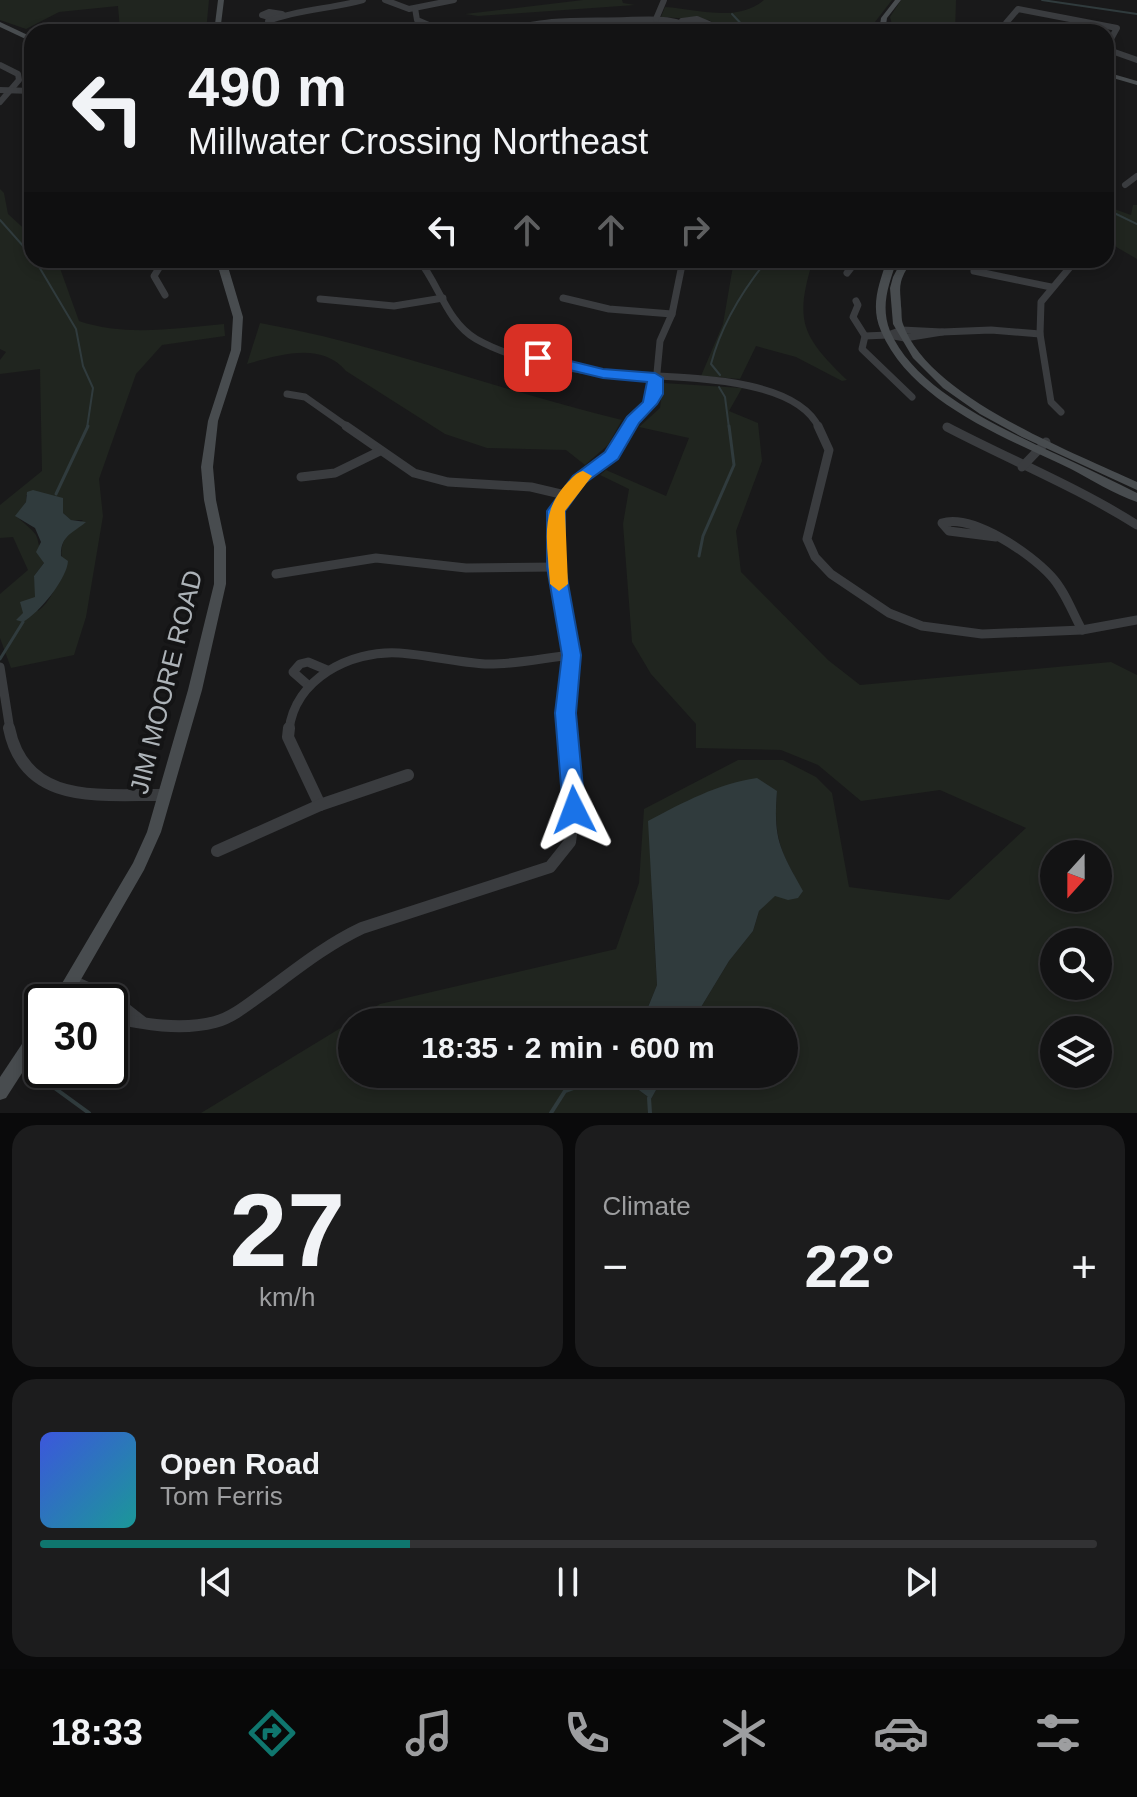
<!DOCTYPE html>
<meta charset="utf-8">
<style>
:root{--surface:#131314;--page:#1c1c1d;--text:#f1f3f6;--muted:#9d9ea0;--line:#323234;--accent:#0f766e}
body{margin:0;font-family:Helvetica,sans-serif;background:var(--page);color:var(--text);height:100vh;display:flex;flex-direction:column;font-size:30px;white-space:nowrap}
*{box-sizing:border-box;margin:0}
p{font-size:26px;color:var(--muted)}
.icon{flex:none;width:44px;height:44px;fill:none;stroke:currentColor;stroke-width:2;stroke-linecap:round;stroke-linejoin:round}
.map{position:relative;height:1113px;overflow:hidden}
.drawer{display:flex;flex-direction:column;gap:12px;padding:12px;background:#0a0a0b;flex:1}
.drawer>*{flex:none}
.hud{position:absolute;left:24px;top:24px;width:1090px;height:244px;border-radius:24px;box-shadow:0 4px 12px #0003,0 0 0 2px var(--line);background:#131314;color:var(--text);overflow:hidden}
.needle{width:52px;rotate:201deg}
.controls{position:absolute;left:1040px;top:840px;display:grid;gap:16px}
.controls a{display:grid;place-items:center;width:72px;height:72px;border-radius:50%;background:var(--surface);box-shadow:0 4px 12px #0003,0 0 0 2px var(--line);font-size:40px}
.speed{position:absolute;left:24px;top:984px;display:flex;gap:16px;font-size:40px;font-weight:700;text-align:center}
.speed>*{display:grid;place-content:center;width:104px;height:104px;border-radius:50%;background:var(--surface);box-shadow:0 4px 12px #0003,0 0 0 2px var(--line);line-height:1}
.speed .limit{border:4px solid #111;border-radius:12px;background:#fff;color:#111}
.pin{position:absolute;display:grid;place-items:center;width:68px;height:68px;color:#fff;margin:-34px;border-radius:16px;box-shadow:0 4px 12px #0006}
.me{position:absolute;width:88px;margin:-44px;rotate:357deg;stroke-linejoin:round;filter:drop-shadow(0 0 6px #0008)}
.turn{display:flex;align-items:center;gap:28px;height:168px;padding:0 32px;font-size:36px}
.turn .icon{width:104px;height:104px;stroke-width:2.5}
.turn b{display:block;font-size:56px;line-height:68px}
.lanes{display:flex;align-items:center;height:76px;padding:0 32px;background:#0003;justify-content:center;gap:40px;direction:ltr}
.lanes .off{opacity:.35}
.big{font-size:60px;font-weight:600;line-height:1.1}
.drawer .widget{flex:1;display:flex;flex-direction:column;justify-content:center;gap:12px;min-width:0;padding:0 28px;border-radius:24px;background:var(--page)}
.drawer .dial{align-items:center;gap:0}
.dial b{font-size:104px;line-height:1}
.song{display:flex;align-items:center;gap:24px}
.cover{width:96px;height:96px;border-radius:12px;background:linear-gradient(135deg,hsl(230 70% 55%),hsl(180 70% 35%))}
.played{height:8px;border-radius:4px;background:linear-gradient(90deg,var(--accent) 35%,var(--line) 35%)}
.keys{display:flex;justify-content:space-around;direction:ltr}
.heat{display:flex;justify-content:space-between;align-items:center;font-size:44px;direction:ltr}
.drawer .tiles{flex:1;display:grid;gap:12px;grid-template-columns:1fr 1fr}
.widget:last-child{grid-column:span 2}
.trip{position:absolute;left:338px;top:1008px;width:460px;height:80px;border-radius:40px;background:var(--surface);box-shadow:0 4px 12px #0003,0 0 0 2px var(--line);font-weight:600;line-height:80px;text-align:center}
.menu{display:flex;height:128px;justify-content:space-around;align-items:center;background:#080808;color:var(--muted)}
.menu .icon{width:56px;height:56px}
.menu .current{color:var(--accent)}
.menu b{font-size:36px;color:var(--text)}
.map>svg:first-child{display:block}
.green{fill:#20251f;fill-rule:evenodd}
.water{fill:#303b3d}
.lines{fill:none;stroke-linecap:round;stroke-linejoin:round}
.stream-far2{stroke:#303b3d;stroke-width:2}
.stream-far1{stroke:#303b3d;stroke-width:3}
.stream{stroke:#303b3d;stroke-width:4}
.street-far3{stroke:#3a3c3f;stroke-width:6}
.street-far2{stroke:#3a3c3f;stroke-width:7}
.street-far1{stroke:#3a3c3f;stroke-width:9}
.street{stroke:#3a3c3f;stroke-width:12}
.secondary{fill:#484c4f;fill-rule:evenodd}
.route{fill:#1a73e8;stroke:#114b97;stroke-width:2}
.slow{fill:#f59e0b}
.labels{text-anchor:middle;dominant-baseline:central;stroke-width:8;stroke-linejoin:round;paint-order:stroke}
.street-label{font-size:26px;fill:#adb3b8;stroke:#141415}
</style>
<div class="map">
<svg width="1137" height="1113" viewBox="0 0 1137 1113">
<rect width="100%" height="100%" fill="#19191a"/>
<g class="green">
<path d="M0,0H209L206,32L120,30L118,6L59,12L26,29L0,20Z"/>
<path d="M583,0H622L623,3L635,5L478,16L465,14Z"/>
<path d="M764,0H892L875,22V32H708L714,24L709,20L661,17L665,7C698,9 737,23 764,0Z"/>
<path d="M901,0H956L955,32H894L890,17Z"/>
<path d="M0,189L4,193L8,214L32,236V260H57L79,321C126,337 176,328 224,324L225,336L162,345L136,374L99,479L103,516L86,617L74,655L11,668L0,638V594L28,570L13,537L0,538V505L42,471L40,369L0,374V360L6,352L0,349ZM26,495L63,499V513L71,520H83C62,538 57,545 65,572C55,585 51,602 38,611L34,576L44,563C33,528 44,541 16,516L26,502Z"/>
<path d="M1133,205H1137V259L1106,241V206L1131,215Z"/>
<path d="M734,260H813C794,322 802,336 847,380L842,381L796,357L756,346L740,379L701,376L723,324Z"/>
<path d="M260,323C383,345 500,391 622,420L608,445L585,465L566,450L487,448L445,434L346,371C321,341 279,355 247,364Z"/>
<path d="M663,383L742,388L729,411L758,423L762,461L736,531L741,572L828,660L860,685L1111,662L1137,675V1113H201L380,1004L616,949L639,883L644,809L738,760H783L816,777L832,793L849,887L949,900L1026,828L940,790L861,801L818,765L781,750L696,748V724L651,674L632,642L623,524L629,489L600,475L606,470L666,496L689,438L639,427L660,408ZM777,791C774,824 777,847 794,875L759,911L753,931L729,961L692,1022H784V1074H665L651,1099L617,1074H352V1022H642L657,985L652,900ZM1054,854H1098V898H1054ZM1054,942H1098V986H1054ZM1054,1030H1098V1074H1054Z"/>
</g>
<g class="water">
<path d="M33,490L63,498V513L71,520L86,522C73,533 60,536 61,556L68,561C67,579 39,613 23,622L16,620L23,613L20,602L35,597L34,576L44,563L36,552L41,542L35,528L15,516L26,502L27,492Z"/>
<path d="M757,778L777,791C773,840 780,849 803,891L798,898L788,900L775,896L759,911L753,931L729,961L692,1022H642L657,985L648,821C684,802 717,784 757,778Z"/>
<path d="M617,1074H665L651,1099Z"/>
</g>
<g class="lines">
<g class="stream-far2">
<path d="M1042,0L1137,14"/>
<path d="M732,14L748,31"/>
<path d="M1106,209L1137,224"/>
<path d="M0,220L32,256"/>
<path d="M35,260L76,329L83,366L93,388L87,428"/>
<path d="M720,375L711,364C721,325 742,291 767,260"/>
<path d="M719,387L725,397L729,428"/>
</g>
<g class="stream-far1">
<path d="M56,494L88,426"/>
<path d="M699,556L703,536L734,465L729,426"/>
<path d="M0,659L23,622"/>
</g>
<g class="stream">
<path d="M28,1076L45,1081L89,1113"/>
<path d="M649,1098L650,1113"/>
<path d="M551,1113L565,1091L611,1074"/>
</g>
<g class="street-far3">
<path d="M385,0L409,9L454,0"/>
<path d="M415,8L417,20C460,42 507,27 552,22C577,20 602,21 627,20C653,19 677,17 699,32"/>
<path d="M273,18L262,15L269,12L282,14"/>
<path d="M656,19L664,0"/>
<path d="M682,21L697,19L709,24L708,28L698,31"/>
<path d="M1008,29L1006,23L1018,9L1117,28L1106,48"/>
<path d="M269,32L268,21C299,9 331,9 363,0"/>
<path d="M1106,49L1137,60"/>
<path d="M0,65L18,74L19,80L0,102"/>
<path d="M0,90L32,91"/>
<path d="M32,151V161"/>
<path d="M1125,185L1137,176"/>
</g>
<g class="street-far2">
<path d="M161,260L176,263L210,260"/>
<path d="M164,260L154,276L165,295"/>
<path d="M419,260C439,285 447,322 476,339C513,360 565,369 607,373C660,379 793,371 819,428"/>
<path d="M974,271L1051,287"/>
<path d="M847,273L857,260"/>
<path d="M563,298L609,309L672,314"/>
<path d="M320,299L394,306L443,298"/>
<path d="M856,301L858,305L853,317L865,336L862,349L912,397"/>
<path d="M902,330L942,332L905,338L888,335Z"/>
<path d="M942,332L991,330L1040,334"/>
<path d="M865,336L888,335"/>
<path d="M287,394L305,397L349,428"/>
<path d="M1061,412L1051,402L1040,334L1041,302L1071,266L1070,260"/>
<path d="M628,428L655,394L660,341L672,314L683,260"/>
</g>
<g class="street-far1">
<path d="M346,426L414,473L448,482L531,487L565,495"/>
<path d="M818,426L829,450L807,539L815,557L831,574L889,613L922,626L982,634L1082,630L1137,620"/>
<path d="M947,427C1010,460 1077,487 1137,525"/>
<path d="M1022,467L1046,442"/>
<path d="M301,477L335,473L380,451"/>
<path d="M996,537L949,531L942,523C973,514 1030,553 1051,576C1065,591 1072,612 1082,630"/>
<path d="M276,574L376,558L466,568L556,567"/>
<path d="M0,667L10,730"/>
<path d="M309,686L293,672L300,664L308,662L327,670"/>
<path d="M289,730C295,679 350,650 399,653C428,655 456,662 485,664C513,665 543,658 571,655"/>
<path d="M567,730L565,713L571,655L556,567V511L579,479L612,455L629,426"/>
</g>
<g class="street">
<path d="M9,728C25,807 102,794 165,795"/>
<path d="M289,728L288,737L320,805"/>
<path d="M217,851L320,805L408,775"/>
<path d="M72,981L114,1000L142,1022"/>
<path d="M110,1017C143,1024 181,1031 215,1022C234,1017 252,1001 268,990C299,967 328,944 362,928L550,867L570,842L574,810L566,728"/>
</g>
<g class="secondary">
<path d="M218,0H224L220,32H214Z"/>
<path d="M895,0H901L887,18L885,32H879L881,18Z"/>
<path d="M0,22L32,37V42L0,27Z"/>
<path d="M1106,72L1137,81V85L1106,76Z"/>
<path d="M216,260H226L243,317L241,350L218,421L213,467L216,500L226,547V584L202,690L161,832L144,870L68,1002H51L133,863L147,832L188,690L214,584V547L204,500L201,467L208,421L231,350L233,317Z"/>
<path d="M887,260H897C889,284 880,306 890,331C917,394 1012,433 1071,461C1093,471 1115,482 1137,493V502C1114,494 1092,480 1071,469C1006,438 911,402 881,331C870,306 879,284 887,260Z"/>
<path d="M902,260H912C908,267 903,274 901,282C899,290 901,298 901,306C902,312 901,319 903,324C928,397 1071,451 1137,482V490L1022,437L980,414L943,388L913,358L893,324L890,288L893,277Z"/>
<path d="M42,1021V1042L6,1098L0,1100V1077L36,1023Z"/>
</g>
</g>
<path class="route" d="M538,353L603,369L655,373L663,378V394L657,404L639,423L618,459L585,483L565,511V567L581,655L576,713L585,810L582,816L574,818L566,816L563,810L555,713L562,655L547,567V511L573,476L605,452L627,417L643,402L647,382L603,378L532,361V355Z"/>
<path class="slow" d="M583,471L592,476L565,511L568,584L559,591L550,584C548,544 538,513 568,482C574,476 576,473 583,471Z"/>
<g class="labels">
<g class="street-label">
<text transform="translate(166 682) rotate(-76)">JIM MOORE ROAD</text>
</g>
</g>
</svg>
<div class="controls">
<a><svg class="needle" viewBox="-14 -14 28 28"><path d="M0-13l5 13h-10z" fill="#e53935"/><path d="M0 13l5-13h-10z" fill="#9d9ea0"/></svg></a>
<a><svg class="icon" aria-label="search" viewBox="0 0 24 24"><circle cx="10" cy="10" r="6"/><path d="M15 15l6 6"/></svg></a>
<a><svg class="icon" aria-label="layers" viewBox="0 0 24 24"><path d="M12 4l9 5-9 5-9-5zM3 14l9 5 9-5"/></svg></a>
</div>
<div class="speed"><div class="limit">30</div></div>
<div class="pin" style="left:538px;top:358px;background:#d93025"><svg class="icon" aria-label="arrive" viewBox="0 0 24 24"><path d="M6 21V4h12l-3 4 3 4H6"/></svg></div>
<svg class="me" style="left:574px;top:810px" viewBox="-20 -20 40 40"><path d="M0-17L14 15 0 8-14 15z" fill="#1a73e8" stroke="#fff" stroke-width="4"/></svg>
<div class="trip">18:35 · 2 min · 600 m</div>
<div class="hud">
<div class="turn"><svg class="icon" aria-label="left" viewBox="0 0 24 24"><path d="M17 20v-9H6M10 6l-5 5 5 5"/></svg><div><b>490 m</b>Millwater Crossing Northeast</div></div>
<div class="lanes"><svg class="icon" aria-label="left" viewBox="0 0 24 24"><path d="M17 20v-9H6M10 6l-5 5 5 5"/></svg><svg class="icon off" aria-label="ahead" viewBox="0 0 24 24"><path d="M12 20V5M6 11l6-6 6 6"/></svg><svg class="icon off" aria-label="ahead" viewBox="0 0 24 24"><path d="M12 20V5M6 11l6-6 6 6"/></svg><svg class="icon off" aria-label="right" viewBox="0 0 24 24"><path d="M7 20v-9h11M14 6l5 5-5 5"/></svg></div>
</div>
</div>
<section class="drawer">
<div class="tiles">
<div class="widget dial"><b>27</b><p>km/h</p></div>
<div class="widget"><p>Climate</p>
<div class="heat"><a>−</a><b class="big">22°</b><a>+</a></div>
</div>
<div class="widget">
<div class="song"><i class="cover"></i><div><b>Open Road</b><p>Tom Ferris</p></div></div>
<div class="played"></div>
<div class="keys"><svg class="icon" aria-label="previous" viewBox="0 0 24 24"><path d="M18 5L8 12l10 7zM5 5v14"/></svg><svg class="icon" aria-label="pause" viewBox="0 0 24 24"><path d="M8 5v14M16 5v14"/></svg><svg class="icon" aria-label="next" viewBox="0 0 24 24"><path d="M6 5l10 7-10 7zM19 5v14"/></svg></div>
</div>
</div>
</section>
<nav class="menu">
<b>18:33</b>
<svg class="icon current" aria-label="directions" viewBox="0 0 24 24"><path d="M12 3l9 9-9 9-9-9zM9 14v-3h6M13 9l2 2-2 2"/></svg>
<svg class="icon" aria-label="music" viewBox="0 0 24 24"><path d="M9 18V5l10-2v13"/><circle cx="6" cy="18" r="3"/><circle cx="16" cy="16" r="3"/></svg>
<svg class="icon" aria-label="phone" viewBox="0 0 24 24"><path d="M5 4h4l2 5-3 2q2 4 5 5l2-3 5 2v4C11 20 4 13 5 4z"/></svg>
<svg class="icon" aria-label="climate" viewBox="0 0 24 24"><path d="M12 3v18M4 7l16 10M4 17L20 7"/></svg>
<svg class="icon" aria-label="car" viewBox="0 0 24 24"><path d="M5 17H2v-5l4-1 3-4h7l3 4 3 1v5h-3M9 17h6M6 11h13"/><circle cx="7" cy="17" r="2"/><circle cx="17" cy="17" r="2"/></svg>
<svg class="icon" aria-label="filters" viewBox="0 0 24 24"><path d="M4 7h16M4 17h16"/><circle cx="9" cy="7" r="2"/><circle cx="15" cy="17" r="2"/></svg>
</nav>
